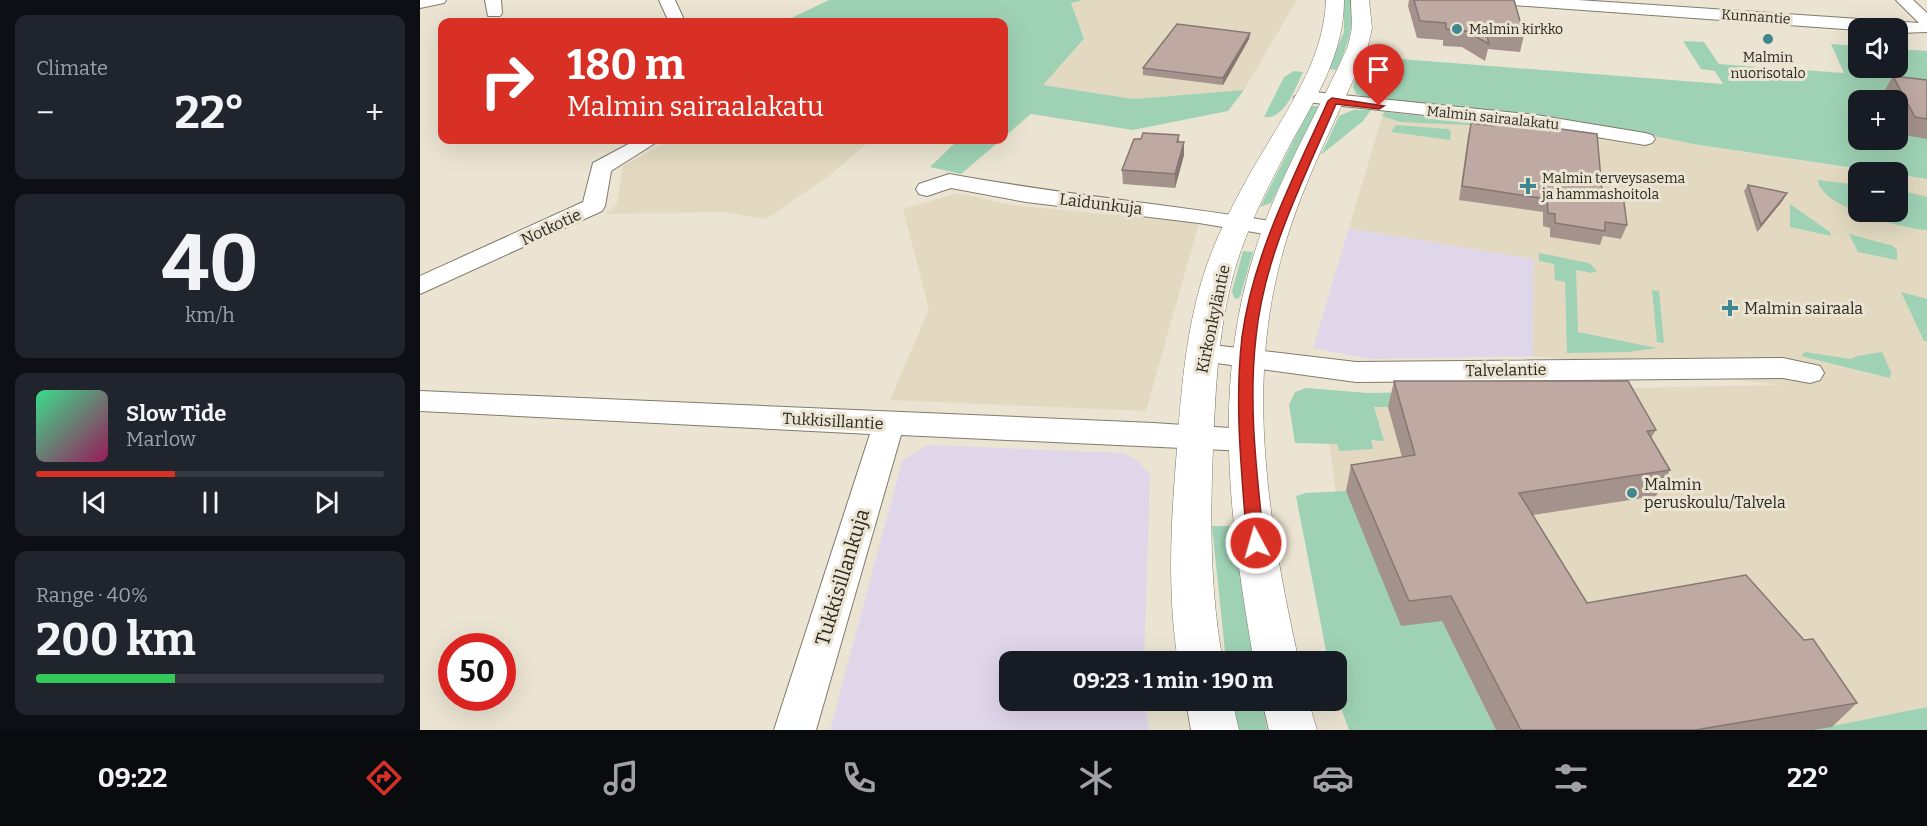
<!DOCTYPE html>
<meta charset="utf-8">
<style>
:root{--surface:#171b24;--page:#20242c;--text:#f1f3f6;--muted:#9ea1a6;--line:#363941;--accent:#d93025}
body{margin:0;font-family:Bitter,serif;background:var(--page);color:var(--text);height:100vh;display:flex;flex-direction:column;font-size:22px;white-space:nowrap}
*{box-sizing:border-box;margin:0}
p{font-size:20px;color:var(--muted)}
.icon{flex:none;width:33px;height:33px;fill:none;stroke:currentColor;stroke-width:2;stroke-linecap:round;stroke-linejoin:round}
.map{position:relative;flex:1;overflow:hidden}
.drawer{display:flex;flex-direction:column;gap:15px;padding:15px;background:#0d0f14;width:420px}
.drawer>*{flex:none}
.hud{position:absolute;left:18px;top:18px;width:570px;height:126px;border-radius:12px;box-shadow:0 6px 24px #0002;background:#d93025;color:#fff;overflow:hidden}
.fabs{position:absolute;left:1428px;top:18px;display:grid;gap:12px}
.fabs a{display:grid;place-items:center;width:60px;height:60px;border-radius:12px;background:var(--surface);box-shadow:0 6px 24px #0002;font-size:30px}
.speed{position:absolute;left:18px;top:633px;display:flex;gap:12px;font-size:30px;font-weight:700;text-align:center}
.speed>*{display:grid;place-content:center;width:78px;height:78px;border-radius:50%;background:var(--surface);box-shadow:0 6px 24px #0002;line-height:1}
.speed .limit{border:9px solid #d22;background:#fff;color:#111}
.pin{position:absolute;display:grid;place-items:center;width:51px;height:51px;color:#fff;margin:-62px -26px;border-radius:50% 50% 50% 0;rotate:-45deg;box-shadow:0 0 6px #0007}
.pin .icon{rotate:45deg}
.me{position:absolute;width:66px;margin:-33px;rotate:354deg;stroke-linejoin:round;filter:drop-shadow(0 0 4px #0008)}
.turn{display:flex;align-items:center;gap:21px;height:126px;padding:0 30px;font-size:27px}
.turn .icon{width:78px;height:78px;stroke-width:2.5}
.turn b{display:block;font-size:42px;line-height:51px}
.big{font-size:45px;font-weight:700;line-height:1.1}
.drawer .widget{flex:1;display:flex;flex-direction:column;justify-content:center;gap:9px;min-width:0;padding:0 21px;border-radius:12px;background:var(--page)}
.drawer .dial{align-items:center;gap:0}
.dial b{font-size:78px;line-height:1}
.song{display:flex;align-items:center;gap:18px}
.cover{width:72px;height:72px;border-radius:9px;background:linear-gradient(135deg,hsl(150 70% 55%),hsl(330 70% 35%))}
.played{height:6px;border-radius:3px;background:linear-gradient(90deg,var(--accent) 40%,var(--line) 40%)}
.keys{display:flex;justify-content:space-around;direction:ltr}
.heat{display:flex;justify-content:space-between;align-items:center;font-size:33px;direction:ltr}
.charge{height:9px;border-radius:4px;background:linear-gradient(90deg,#34c759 40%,var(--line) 0)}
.trip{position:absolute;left:579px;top:651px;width:348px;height:60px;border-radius:12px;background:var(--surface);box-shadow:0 6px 24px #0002;font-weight:700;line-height:60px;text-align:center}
.tab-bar{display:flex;height:96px;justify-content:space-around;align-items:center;background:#090b0e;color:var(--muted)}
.tab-bar .icon{width:42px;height:42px}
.tab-bar .on{color:var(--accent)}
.tab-bar b{font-size:27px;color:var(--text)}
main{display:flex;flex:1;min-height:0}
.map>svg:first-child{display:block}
.commercial{fill:#e0d6ea}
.built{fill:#e2d9c0}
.green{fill:#9fd2b5;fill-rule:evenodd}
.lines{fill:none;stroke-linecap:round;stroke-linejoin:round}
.minor-casing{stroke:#817b6b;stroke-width:2}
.secondary-casing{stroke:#817b6b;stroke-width:1}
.minor{fill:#fff;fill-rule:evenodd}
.secondary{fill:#fff;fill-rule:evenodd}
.wall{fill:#a4928c}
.shaded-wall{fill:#867772}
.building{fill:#bfaaa3;stroke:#867772;stroke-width:1.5}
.route{fill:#d93025;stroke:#8d1f18;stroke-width:1.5}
.poi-dot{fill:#408691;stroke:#ebe4d2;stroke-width:2}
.labels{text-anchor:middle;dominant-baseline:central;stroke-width:6;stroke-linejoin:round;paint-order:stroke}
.far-street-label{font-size:14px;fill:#2b2922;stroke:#ebe4d2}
.far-poi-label{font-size:14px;fill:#2b2922;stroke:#ebe4d2;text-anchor:start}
.street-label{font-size:16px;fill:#2b2922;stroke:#ebe4d2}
.poi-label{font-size:16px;fill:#2b2922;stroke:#ebe4d2;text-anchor:start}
.near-street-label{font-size:20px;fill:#2b2922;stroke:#ebe4d2}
</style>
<main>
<section class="drawer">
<div class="widget"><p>Climate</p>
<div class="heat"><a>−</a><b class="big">22°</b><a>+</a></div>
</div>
<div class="widget dial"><b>40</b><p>km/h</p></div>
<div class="widget">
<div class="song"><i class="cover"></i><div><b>Slow Tide</b><p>Marlow</p></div></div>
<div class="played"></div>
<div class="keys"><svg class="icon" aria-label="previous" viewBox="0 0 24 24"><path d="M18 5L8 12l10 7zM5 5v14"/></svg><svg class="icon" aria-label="pause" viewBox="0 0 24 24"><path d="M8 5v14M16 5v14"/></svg><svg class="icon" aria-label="next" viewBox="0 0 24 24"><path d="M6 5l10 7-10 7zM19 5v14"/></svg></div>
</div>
<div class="widget"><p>Range · 40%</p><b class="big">200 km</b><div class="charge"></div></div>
</section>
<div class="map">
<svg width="1507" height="730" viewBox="0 0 1507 730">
<rect width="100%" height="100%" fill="#ebe4d2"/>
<g class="commercial">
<path d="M929,228L1114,259L1113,356L949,359L893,348Z"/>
<path d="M507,445L703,453L717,460L730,475L724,661L590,662V700L724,701L729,730H410L482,461Z"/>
</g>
<g class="built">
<path d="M663,0H877L824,90L713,99L623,85L664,40L650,2Z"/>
<path d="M966,103L1173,124L1279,145L1455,172H1438V212H1478V176L1507,179V730L1476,713L1397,730H996L926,563L903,399L948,393L1363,385L1113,356L1114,259L929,228Z"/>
<path d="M252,140H451L409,176L346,219L303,212L186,214L197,204L203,166Z"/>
<path d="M538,193L591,205L779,223L726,411L470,400L509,309L483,209Z"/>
</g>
<g class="green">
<path d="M409,0H663L651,3L664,39L623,85L713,99L824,90L808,111L713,130L611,114L584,137V22H363Z"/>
<path d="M924,0H931C934,27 928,46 916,70L908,69L924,32Z"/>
<path d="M1263,41L1284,42L1299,64L1424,73L1411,44L1438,46V68H1478V49L1507,51V179L1279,145L1173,124L966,103L980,59L1303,84L1295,71L1281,69ZM1438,100H1478V140H1438Z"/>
<path d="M874,71L883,72C875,88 865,120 844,117L864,77Z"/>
<path d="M935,78L960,85L962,89L957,101L936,94L933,87Z"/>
<path d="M891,106H900L851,203L840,207Z"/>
<path d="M933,110H951L943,121L901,155L919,116Z"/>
<path d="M965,112L1179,135V138L1073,126L980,122L962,116Z"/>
<path d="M976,125L1028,129L1031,132L1030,140L971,132Z"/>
<path d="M538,140H581L541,174L510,167Z"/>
<path d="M1398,180L1438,185V212H1478V190L1507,197V230C1484,229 1399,207 1398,180Z"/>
<path d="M1370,204L1410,232L1411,236L1370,227Z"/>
<path d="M1429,234L1473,246L1477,250V260L1438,252Z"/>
<path d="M823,251L833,252L820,297L817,299L814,298L812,291Z"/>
<path d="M1119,253L1169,263L1177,271L1172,273L1156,270L1158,332L1237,348L1208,352L1147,353L1145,282L1135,280L1134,264L1119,261Z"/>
<path d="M1232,290L1239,291L1244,343L1237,342Z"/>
<path d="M1481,292L1507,299V341H1504Z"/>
<path d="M1385,352L1431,359L1437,356L1462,352L1471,372L1470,378L1381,356Z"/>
<path d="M886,388L948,393L1172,389L1196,407H954L964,441L951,440L953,449L920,451L917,444L875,443L869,405L875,392Z"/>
<path d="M926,491L1022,621L1076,730H929L917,697L916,662L908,661L876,496L886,493Z"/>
<path d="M792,526H815L825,611L834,661H806Z"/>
<path d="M812,701H842L847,730H816Z"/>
<path d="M1507,707V730H1393Z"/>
</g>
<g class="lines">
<defs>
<g id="minor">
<path d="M0,0H26L24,3L0,8Z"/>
<path d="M65,0H81L82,13L80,16H68Z"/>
<path d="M239,0H255L265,22H249Z"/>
<path d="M1084,0H1158L1499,23L1476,0H1493L1507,13V32L1478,33V28L1438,30L1092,5Z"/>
<path d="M884,91L1116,115L1225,133L1232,135L1235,139L1232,143L1225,145L1116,127L877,101L874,97Z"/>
<path d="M216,140H240L191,171L185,206L182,211L0,294V276L163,202L173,163Z"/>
<path d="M529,174C638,194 748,204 857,222L865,224L869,229L865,234L857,236L779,223L606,202L531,188L507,196L499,194L496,189L499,184Z"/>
<path d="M784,344L936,362L1363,358L1400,366L1404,373L1400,380L1390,383L1363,378L936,382L774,360L770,353L774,346Z"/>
<path d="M0,391L733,423L826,429L837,432L842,440L837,448L826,451L481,435L396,730H354L450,434L0,411Z"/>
</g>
<g id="secondary">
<path d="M906,0H924C924,54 896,98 871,143C855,174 838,205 826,237C799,304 796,378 793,448C790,520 790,591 803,662H758C747,591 751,520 757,449C762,378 768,303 798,237C812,205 829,174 847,145C874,99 904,55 906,0Z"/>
<path d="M931,0H949L952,28L948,46C920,113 884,178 864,248C824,385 849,525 879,662H834C810,524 791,384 836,248C858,178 898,113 928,46L932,28Z"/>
<path d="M766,700H812L819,730H771Z"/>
<path d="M842,700H888L897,730H849Z"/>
</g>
</defs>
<use href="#minor" class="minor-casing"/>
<use href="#secondary" class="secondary-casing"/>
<use href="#minor" class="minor"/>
<use href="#secondary" class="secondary"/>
</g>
<g class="wall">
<path d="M989,0H1094L1104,35L1100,52L1068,49L1065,61L1042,47L1023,46V40L997,38L988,6Z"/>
<path d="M830,33L829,39L803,85L723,75V68Z"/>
<path d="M1473,76L1507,80V139L1484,135L1478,122V100H1467L1463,93Z"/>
<path d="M1075,120L1182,191L1207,225L1201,239L1183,236L1180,245L1130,237V228L1123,226V212L1039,200L1048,136L1051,123L1074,126Z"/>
<path d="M759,135V142H764V155L755,188L703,184L702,170L721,139Z"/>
<path d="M1328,185L1363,200L1337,232L1324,191Z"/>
<path d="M974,381L1236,430L1231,438L1250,470L1236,496L1113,515L1167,603L1437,703L1412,727L1393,730H1076L1022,621L981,626L926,491L931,465L982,457L968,407Z"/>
</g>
<g class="shaded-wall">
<path d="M830,33L829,39L803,85V78Z"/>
<path d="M764,142V155L755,188V174Z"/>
<path d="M1367,193L1363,200L1337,232L1341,225Z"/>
</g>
<g class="building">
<path d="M994,0H1094L1104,35L1066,32L1069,44L1046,31L1026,29V23L1000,21Z"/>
<path d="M757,24L830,33L803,78L723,68Z"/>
<path d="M1473,76L1507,80V119L1495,117Z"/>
<path d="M1075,120L1177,134L1182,191L1203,195L1207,225L1185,222V231L1135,223V214L1128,213L1127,199L1042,186L1051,123L1074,126Z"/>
<path d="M723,133L759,135L757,142H764L755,174L702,170L714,139H721Z"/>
<path d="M1328,185L1367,193L1341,225Z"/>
<path d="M974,381H1208L1236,430L1227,431L1250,470L1099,493L1167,603L1326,575L1384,640L1393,639L1437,703L1275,730H1101L1031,596L989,601L931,465L995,455Z"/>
</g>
<path class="route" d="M912,98L964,106L959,109L916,104C884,179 844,255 836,337C828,406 837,474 844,543L841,548H830L827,543C822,474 814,406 822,337C833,254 874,177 908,101Z"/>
<g class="poi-dot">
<circle cx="1037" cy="29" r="6"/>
<circle cx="1348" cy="39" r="6"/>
<path d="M1105 177h6v6h6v6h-6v6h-6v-6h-6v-6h6z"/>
<path d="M1307 299h6v6h6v6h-6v6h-6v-6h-6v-6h6z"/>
<circle cx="1212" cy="493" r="6"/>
</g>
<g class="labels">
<g class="far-street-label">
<text transform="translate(1336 17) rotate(4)">Kunnantie</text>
<text transform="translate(1073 118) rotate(6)">Malmin sairaalakatu</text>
</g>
<g class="far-poi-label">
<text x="1049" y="29">Malmin kirkko</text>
<text x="1348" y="57" text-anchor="middle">Malmin<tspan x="1348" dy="16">nuorisotalo</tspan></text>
<text x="1122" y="178">Malmin terveysasema<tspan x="1122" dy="16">ja hammashoitola</tspan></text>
</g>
<g class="street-label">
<text transform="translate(681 204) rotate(7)">Laidunkuja</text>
<text transform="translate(131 227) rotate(-25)">Notkotie</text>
<text transform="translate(793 319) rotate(-78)">Kirkonkyläntie</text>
<text transform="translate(1086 370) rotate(-1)">Talvelantie</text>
<text transform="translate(413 421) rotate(3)">Tukkisillantie</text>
</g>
<g class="poi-label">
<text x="1324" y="308">Malmin sairaala</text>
<text x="1224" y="484">Malmin<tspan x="1224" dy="18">peruskoulu/Talvela</tspan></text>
</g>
<g class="near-street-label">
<text transform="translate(422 577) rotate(-73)">Tukkisillankuja</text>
</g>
</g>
</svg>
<div class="fabs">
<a><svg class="icon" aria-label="sound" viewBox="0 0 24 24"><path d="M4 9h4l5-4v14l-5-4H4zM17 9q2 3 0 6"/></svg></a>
<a>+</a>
<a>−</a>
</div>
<div class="speed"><div class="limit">50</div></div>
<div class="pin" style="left:959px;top:106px;background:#d93025"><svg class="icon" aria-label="arrive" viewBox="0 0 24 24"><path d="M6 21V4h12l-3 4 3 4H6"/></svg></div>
<svg class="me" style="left:836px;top:543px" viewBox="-20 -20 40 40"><circle r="17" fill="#d93025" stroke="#fff" stroke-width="3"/><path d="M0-11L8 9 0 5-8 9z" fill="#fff"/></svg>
<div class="trip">09:23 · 1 min · 190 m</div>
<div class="hud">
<div class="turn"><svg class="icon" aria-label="right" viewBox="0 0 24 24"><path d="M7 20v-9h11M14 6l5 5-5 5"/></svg><div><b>180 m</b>Malmin sairaalakatu</div></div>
</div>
</div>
</main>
<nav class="tab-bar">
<b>09:22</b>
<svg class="icon on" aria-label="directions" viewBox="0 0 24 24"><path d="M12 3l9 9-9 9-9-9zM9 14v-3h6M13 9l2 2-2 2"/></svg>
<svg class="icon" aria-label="music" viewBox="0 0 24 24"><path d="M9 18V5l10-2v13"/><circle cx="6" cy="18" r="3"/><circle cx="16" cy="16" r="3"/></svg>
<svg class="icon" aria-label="phone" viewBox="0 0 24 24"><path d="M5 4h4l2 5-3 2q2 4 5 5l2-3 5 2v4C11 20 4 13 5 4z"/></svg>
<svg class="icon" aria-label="climate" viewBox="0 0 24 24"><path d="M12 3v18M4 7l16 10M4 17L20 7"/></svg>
<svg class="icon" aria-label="car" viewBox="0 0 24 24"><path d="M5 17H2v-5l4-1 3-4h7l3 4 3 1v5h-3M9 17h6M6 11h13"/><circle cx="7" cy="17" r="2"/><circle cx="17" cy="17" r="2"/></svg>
<svg class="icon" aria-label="filters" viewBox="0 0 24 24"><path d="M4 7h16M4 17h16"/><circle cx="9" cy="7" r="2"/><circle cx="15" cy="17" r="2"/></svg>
<b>22°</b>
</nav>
